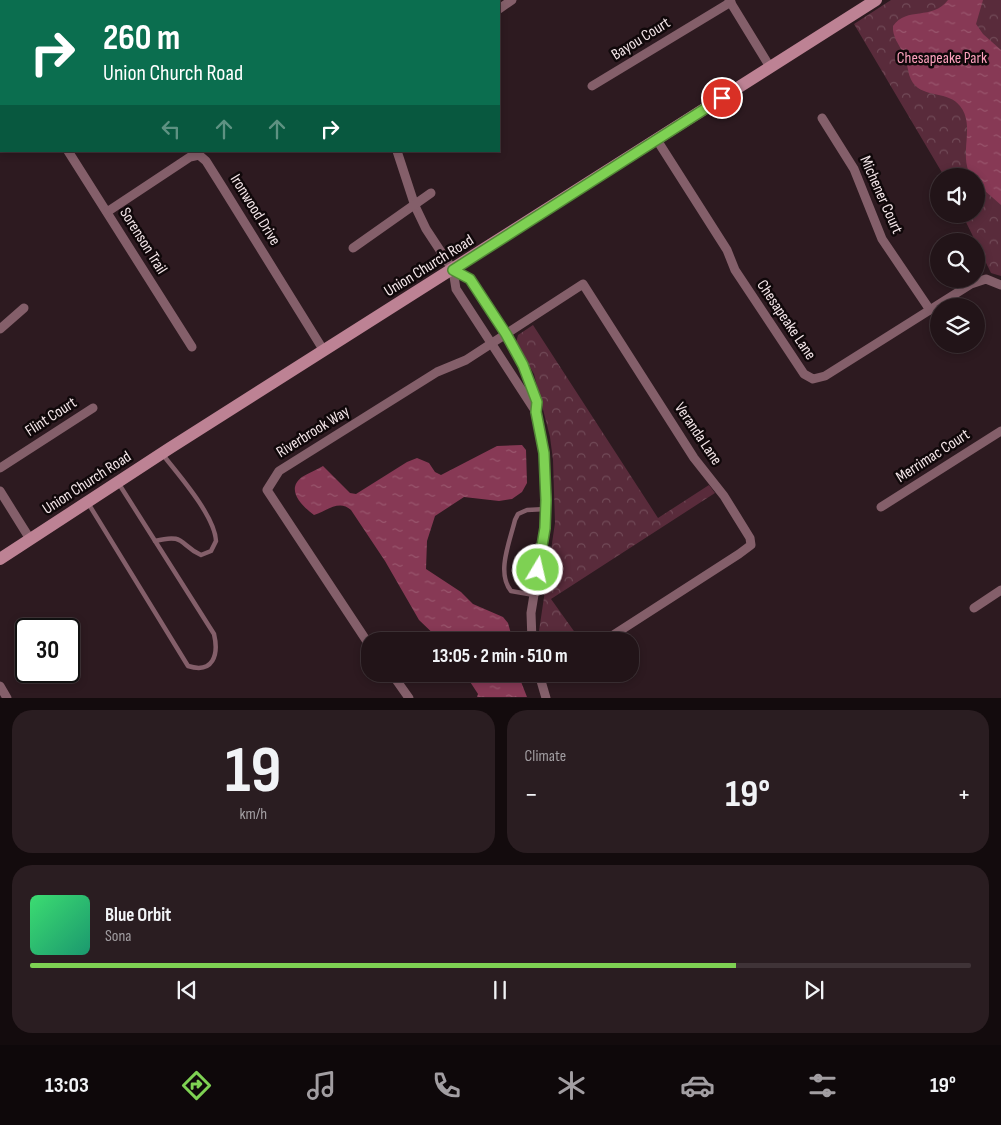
<!DOCTYPE html>
<meta charset="utf-8">
<style>
:root{--surface:#221418;--page:#2a1d21;--text:#f1f3f6;--muted:#a29ea2;--line:#3f3337;--accent:#7ed153}
body{margin:0;font-family:"Sofia Sans Condensed",sans-serif;background:var(--page);color:var(--text);height:100vh;display:flex;flex-direction:column;font-size:19px;white-space:nowrap}
*{box-sizing:border-box;margin:0}
p{font-size:16px;color:var(--muted)}
.icon{flex:none;width:28px;height:28px;fill:none;stroke:currentColor;stroke-width:2;stroke-linecap:round;stroke-linejoin:round}
.map{position:relative;height:698px;overflow:hidden}
.sheet{display:flex;flex-direction:column;gap:12px;padding:12px;background:#130b0d;flex:1}
.sheet>*{flex:none}
.guide{position:absolute;left:0px;top:0px;width:500px;height:152px;box-shadow:0 2px 8px #0003,0 0 0 1px var(--line);background:#0b6e4f;color:#fff;overflow:hidden}
.controls{position:absolute;left:930px;top:168px;display:grid;gap:10px}
.controls a{display:grid;place-items:center;width:55px;height:55px;border-radius:50%;background:var(--surface);box-shadow:0 2px 8px #0003,0 0 0 1px var(--line);font-size:25px}
.speed{position:absolute;left:15px;top:618px;display:flex;gap:10px;font-size:25px;font-weight:700;text-align:center}
.speed>*{display:grid;place-content:center;width:65px;height:65px;border-radius:50%;background:var(--surface);box-shadow:0 2px 8px #0003,0 0 0 1px var(--line);line-height:1}
.speed .limit{border:2px solid #111;border-radius:8px;background:#fff;color:#111}
.pin{position:absolute;display:grid;place-items:center;width:42px;height:42px;color:#fff;margin:-21px;border:2px solid #fff;border-radius:50%;box-shadow:0 1px 5px #0007}
.me{position:absolute;width:55px;margin:-28px;rotate:9deg;stroke-linejoin:round;filter:drop-shadow(0 0 4px #0008)}
.turn{display:flex;align-items:center;gap:18px;height:105px;padding:0 20px;font-size:22px}
.turn .icon{width:65px;height:65px;stroke-width:2.5}
.turn b{display:block;font-size:35px;line-height:42px}
.lanes{display:flex;align-items:center;height:48px;padding:0 20px;background:#0003;justify-content:center;gap:25px;direction:ltr}
.lanes .off{opacity:.35}
.big{font-size:38px;font-weight:700;line-height:1.1}
.sheet .widget{flex:1;display:flex;flex-direction:column;justify-content:center;gap:8px;min-width:0;padding:0 18px;border-radius:20px;background:var(--page)}
.sheet .dial{align-items:center;gap:0}
.dial b{font-size:65px;line-height:1}
.song{display:flex;align-items:center;gap:15px}
.cover{width:60px;height:60px;border-radius:8px;background:linear-gradient(135deg,hsl(140 70% 55%),hsl(160 70% 35%))}
.played{height:5px;border-radius:2px;background:linear-gradient(90deg,var(--accent) 75%,var(--line) 75%)}
.keys{display:flex;justify-content:space-around;direction:ltr}
.heat{display:flex;justify-content:space-between;align-items:center;font-size:28px;direction:ltr}
.sheet .tiles{flex:1;display:grid;gap:12px;grid-template-columns:1fr 1fr}
.widget:last-child{grid-column:span 2}
.trip{position:absolute;left:361px;top:632px;width:278px;height:50px;border-radius:20px;background:var(--surface);box-shadow:0 2px 8px #0003,0 0 0 1px var(--line);font-weight:700;line-height:50px;text-align:center}
.tabs{display:flex;height:80px;justify-content:space-around;align-items:center;background:#0e080a;color:var(--muted)}
.tabs .icon{width:35px;height:35px}
.tabs .active{color:var(--accent)}
.tabs b{font-size:22px;color:var(--text)}
.map>svg:first-child{display:block}
.park{fill:url(#park-crowns)}
.water{fill:url(#water-ripples)}
.lines{fill:none;stroke-linecap:round;stroke-linejoin:round}
.lane{stroke:#845f6a;stroke-width:4.5}
.street{stroke:#845f6a;stroke-width:9}
.secondary{stroke:#bd8294;stroke-width:12}
.route-casing{stroke:#528836;stroke-width:12}
.route{stroke:#7ed153;stroke-width:9}
.labels{text-anchor:middle;dominant-baseline:central;stroke-width:5;stroke-linejoin:round;paint-order:stroke}
.street-label{font-size:16px;fill:#f4e6e9;stroke:#10080a}
.park-label{font-size:16px;fill:#fca1bd;stroke:#10080a}
</style>
<div class="map">
<svg width="1001" height="698" viewBox="0 0 1001 698">
<defs>
<pattern id="park-crowns" width="20" height="18" patternUnits="userSpaceOnUse" patternTransform="scale(1.25)"><rect width="20" height="18" fill="#592b3b"/><path d="M2 6a3 3 0 1 1 6 0M12 15a3 3 0 1 1 6 0" fill="none" stroke="#714a57"/></pattern>
<pattern id="water-ripples" width="26" height="14" patternUnits="userSpaceOnUse" patternTransform="scale(1.25)"><rect width="26" height="14" fill="#873955"/><path d="M2 4q2-2 4 0t4 0M15 11q2-2 4 0t4 0" fill="none" stroke="#99566d"/></pattern>
</defs>
<rect width="100%" height="100%" fill="#2d1a20"/>
<g class="park">
<path d="M891,0H1001V276L991,273L962,214H976V176H944L854,24Z"/>
<path d="M533,325L658,518L709,485L715,493L551,599L581,641H540L539,631L555,523L553,460L550,437L534,374L516,343L518,335Z"/>
</g>
<g class="water">
<path d="M948,0H983L976,24L983,34L1001,50V205L976,183V176H971C958,154 976,126 960,106C949,91 924,98 913,83C907,74 908,63 904,54C899,45 892,36 893,26C907,6 932,21 948,0Z"/>
<path d="M522,445L526,450L527,483L522,492L512,499L499,501L464,497L435,516L427,541L426,569L461,592L473,604L503,617L508,623L513,641H441L419,620L385,561L351,510C339,499 327,511 314,515C302,506 285,490 302,477C308,473 317,470 323,466L350,493L356,494L407,462L417,458L429,463L435,472L441,475L497,446Z"/>
<path d="M465,674H518L527,697H477L478,694Z"/>
</g>
<g class="lines">
<g class="lane">
<path d="M88,503L188,666C213,674 219,655 214,634L119,484"/>
<path d="M155,541C186,533 179,545 201,555L211,551L216,541C215,516 178,474 163,455"/>
<path d="M534,595L511,591C496,573 510,541 515,520L518,514L527,510L546,509"/>
</g>
<g class="street">
<path d="M106,0L107,1"/>
<path d="M268,0L269,1"/>
<path d="M729,0L770,67"/>
<path d="M499,9L512,0"/>
<path d="M0,46L1,48"/>
<path d="M592,86L731,2"/>
<path d="M822,118L854,169L882,239L930,310"/>
<path d="M657,140L727,250L735,270L804,374L813,379L825,376L971,284L986,279L1001,285"/>
<path d="M68,151L192,347"/>
<path d="M397,151L415,206L426,229L453,270L456,289L536,412"/>
<path d="M107,212L190,157L199,155L206,161L223,188L324,351"/>
<path d="M353,248L431,193"/>
<path d="M453,270L470,279L506,334L523,365L537,402L536,412L544,453L547,500L545,528L531,613L532,641"/>
<path d="M0,329L24,308"/>
<path d="M0,468L93,408"/>
<path d="M0,491L30,539"/>
<path d="M881,507L1001,431"/>
<path d="M974,608L1001,590"/>
<path d="M370,646L267,490L279,471L437,372L466,360L583,284L694,458L724,496L750,538L751,545L739,554L604,641"/>
<path d="M392,674L409,698"/>
<path d="M539,674L546,698"/>
<path d="M0,686L7,698"/>
</g>
<path class="secondary" d="M0,559L170,448L876,0"/>
</g>
<g class="lines">
<defs>
<path id="route" d="M538,570L545,528L546,500L544,453L536,412L537,402L523,365L506,334L470,279L453,270L722,98"/>
</defs>
<use href="#route" class="route-casing"/>
<use href="#route" class="route"/>
</g>
<g class="labels">
<g class="street-label">
<text transform="translate(641 39) rotate(-32)">Bayou Court</text>
<text transform="translate(881 195) rotate(66)">Michener Court</text>
<text transform="translate(255 210) rotate(58)">Ironwood Drive</text>
<text transform="translate(143 241) rotate(58)">Sorenson Trail</text>
<text transform="translate(429 266) rotate(-32)">Union Church Road</text>
<text transform="translate(786 320) rotate(56)">Chesapeake Lane</text>
<text transform="translate(51 417) rotate(-33)">Flint Court</text>
<text transform="translate(313 432) rotate(-32)">Riverbrook Way</text>
<text transform="translate(698 434) rotate(56)">Veranda Lane</text>
<text transform="translate(933 456) rotate(-33)">Merrimac Court</text>
<text transform="translate(87 483) rotate(-33)">Union Church Road</text>
</g>
<g class="park-label">
<text x="942" y="58">Chesapeake Park</text>
</g>
</g>
</svg>
<div class="controls">
<a><svg class="icon" aria-label="sound" viewBox="0 0 24 24"><path d="M4 9h4l5-4v14l-5-4H4zM17 9q2 3 0 6"/></svg></a>
<a><svg class="icon" aria-label="search" viewBox="0 0 24 24"><circle cx="10" cy="10" r="6"/><path d="M15 15l6 6"/></svg></a>
<a><svg class="icon" aria-label="layers" viewBox="0 0 24 24"><path d="M12 4l9 5-9 5-9-5zM3 14l9 5 9-5"/></svg></a>
</div>
<div class="speed"><div class="limit">30</div></div>
<div class="pin" style="left:722px;top:98px;background:#d93025"><svg class="icon" aria-label="arrive" viewBox="0 0 24 24"><path d="M6 21V4h12l-3 4 3 4H6"/></svg></div>
<svg class="me" style="left:538px;top:570px" viewBox="-20 -20 40 40"><circle r="17" fill="#7ed153" stroke="#fff" stroke-width="3"/><path d="M0-11L8 9 0 5-8 9z" fill="#fff"/></svg>
<div class="trip">13:05 · 2 min · 510 m</div>
<div class="guide">
<div class="turn"><svg class="icon" aria-label="right" viewBox="0 0 24 24"><path d="M7 20v-9h11M14 6l5 5-5 5"/></svg><div><b>260 m</b>Union Church Road</div></div>
<div class="lanes"><svg class="icon off" aria-label="left" viewBox="0 0 24 24"><path d="M17 20v-9H6M10 6l-5 5 5 5"/></svg><svg class="icon off" aria-label="ahead" viewBox="0 0 24 24"><path d="M12 20V5M6 11l6-6 6 6"/></svg><svg class="icon off" aria-label="ahead" viewBox="0 0 24 24"><path d="M12 20V5M6 11l6-6 6 6"/></svg><svg class="icon" aria-label="right" viewBox="0 0 24 24"><path d="M7 20v-9h11M14 6l5 5-5 5"/></svg></div>
</div>
</div>
<section class="sheet">
<div class="tiles">
<div class="widget dial"><b>19</b><p>km/h</p></div>
<div class="widget"><p>Climate</p>
<div class="heat"><a>−</a><b class="big">19°</b><a>+</a></div>
</div>
<div class="widget">
<div class="song"><i class="cover"></i><div><b>Blue Orbit</b><p>Sona</p></div></div>
<div class="played"></div>
<div class="keys"><svg class="icon" aria-label="previous" viewBox="0 0 24 24"><path d="M18 5L8 12l10 7zM5 5v14"/></svg><svg class="icon" aria-label="pause" viewBox="0 0 24 24"><path d="M8 5v14M16 5v14"/></svg><svg class="icon" aria-label="next" viewBox="0 0 24 24"><path d="M6 5l10 7-10 7zM19 5v14"/></svg></div>
</div>
</div>
</section>
<nav class="tabs">
<b>13:03</b>
<svg class="icon active" aria-label="directions" viewBox="0 0 24 24"><path d="M12 3l9 9-9 9-9-9zM9 14v-3h6M13 9l2 2-2 2"/></svg>
<svg class="icon" aria-label="music" viewBox="0 0 24 24"><path d="M9 18V5l10-2v13"/><circle cx="6" cy="18" r="3"/><circle cx="16" cy="16" r="3"/></svg>
<svg class="icon" aria-label="phone" viewBox="0 0 24 24"><path d="M5 4h4l2 5-3 2q2 4 5 5l2-3 5 2v4C11 20 4 13 5 4z"/></svg>
<svg class="icon" aria-label="climate" viewBox="0 0 24 24"><path d="M12 3v18M4 7l16 10M4 17L20 7"/></svg>
<svg class="icon" aria-label="car" viewBox="0 0 24 24"><path d="M5 17H2v-5l4-1 3-4h7l3 4 3 1v5h-3M9 17h6M6 11h13"/><circle cx="7" cy="17" r="2"/><circle cx="17" cy="17" r="2"/></svg>
<svg class="icon" aria-label="filters" viewBox="0 0 24 24"><path d="M4 7h16M4 17h16"/><circle cx="9" cy="7" r="2"/><circle cx="15" cy="17" r="2"/></svg>
<b>19°</b>
</nav>
